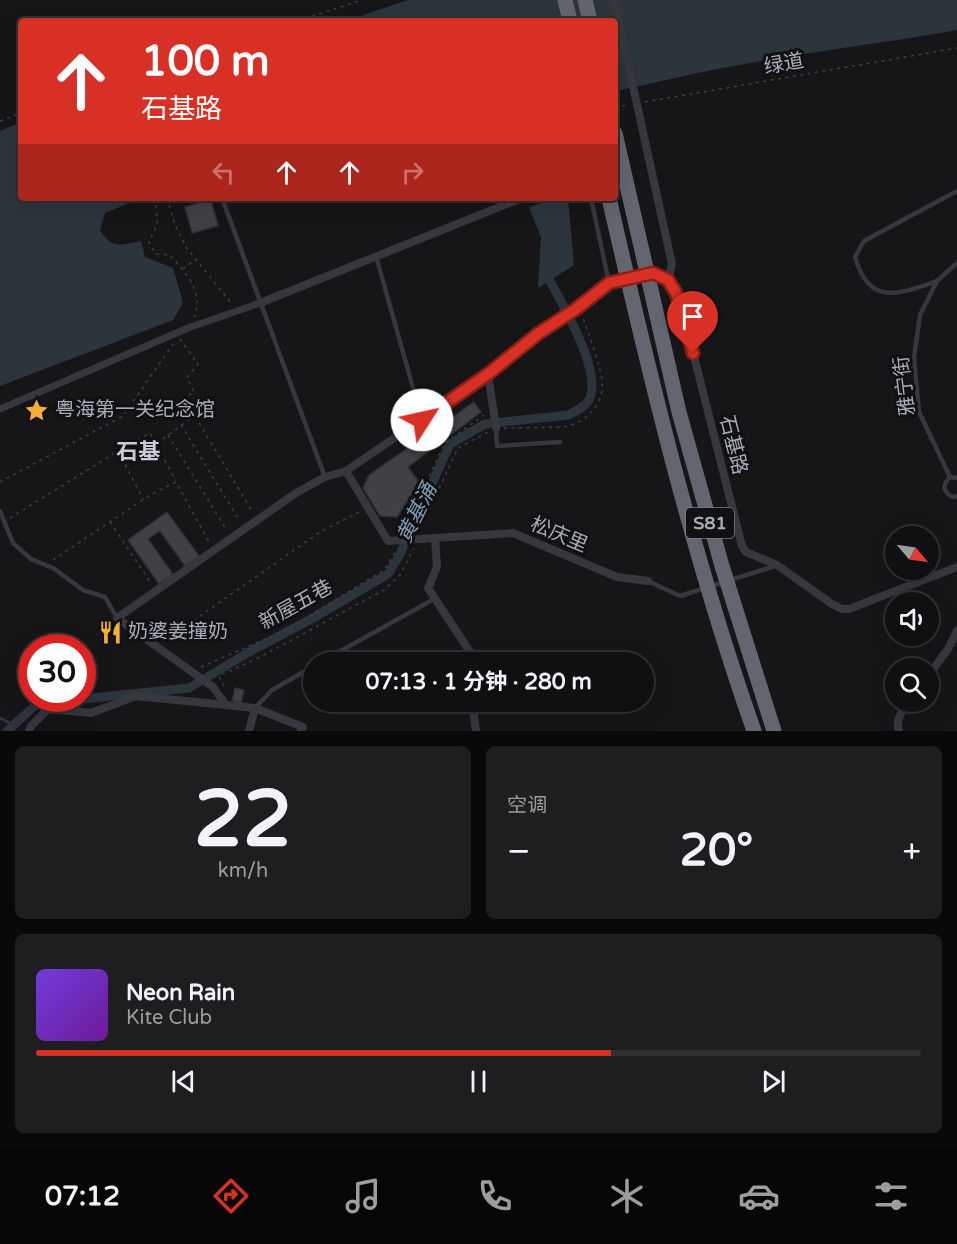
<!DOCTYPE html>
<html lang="zh">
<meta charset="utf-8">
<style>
:root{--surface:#101012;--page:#1e1e20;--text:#f1f3f6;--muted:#9c9d9f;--line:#303032;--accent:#d93025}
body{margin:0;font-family:"Varela Round","Noto Sans SC",sans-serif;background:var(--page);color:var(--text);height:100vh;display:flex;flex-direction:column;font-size:22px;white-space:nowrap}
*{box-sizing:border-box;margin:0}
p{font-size:20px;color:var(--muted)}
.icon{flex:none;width:33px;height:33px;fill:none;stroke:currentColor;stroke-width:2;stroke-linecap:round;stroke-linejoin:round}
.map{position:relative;height:731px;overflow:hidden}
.side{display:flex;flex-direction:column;gap:15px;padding:15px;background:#09090a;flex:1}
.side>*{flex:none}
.top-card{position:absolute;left:18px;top:18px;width:600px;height:183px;border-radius:6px;box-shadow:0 6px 24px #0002,0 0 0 2px var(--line);background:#d93025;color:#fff;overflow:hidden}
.needle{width:39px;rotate:119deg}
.tools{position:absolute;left:885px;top:526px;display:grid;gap:12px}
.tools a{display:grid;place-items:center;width:54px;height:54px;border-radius:50%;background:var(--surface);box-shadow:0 6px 24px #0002,0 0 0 2px var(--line);font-size:30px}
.speed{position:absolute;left:18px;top:634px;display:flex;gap:12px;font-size:30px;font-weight:700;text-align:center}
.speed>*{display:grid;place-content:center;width:78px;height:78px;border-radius:50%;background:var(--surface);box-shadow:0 6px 24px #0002,0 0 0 2px var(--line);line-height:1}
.speed .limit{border:9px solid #d22;background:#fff;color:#111}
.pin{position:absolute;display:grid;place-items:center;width:51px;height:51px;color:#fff;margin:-62px -26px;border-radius:50% 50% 50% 0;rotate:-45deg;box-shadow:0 0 6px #0007}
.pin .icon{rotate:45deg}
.me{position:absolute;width:66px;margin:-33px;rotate:55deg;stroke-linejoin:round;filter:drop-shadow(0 0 4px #0008)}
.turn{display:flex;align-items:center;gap:21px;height:126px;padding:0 24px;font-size:27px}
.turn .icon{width:78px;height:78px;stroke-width:2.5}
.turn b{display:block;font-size:42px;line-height:51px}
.lanes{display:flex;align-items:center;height:57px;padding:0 24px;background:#0003;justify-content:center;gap:30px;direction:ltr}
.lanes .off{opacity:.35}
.big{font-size:45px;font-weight:700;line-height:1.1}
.side .tile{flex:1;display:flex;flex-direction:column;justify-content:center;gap:9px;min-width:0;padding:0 21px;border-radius:9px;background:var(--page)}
.side .dial{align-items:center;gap:0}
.dial b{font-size:78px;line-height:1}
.song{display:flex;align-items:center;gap:18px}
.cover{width:72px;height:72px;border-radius:9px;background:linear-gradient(135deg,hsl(260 70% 55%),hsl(280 70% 35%))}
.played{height:6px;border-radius:3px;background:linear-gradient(90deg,var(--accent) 65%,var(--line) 65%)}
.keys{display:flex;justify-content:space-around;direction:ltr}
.heat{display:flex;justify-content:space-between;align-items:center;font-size:33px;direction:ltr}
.side .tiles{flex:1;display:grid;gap:15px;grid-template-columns:1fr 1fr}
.tile:last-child{grid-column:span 2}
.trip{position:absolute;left:303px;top:652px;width:351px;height:60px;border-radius:30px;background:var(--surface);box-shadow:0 6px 24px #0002,0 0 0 2px var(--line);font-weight:700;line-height:60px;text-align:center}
.menu{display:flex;height:96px;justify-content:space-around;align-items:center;background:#060607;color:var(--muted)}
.menu .icon{width:42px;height:42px}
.menu .selected{color:var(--accent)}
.menu b{font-size:27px;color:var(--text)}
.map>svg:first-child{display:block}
.water{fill:#2c353c}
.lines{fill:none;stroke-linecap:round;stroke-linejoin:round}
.stream{stroke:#2c353c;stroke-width:3}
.canal{stroke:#2c353c;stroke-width:9}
.building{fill:#404145;stroke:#303034;stroke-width:1.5}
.path{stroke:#3d3f44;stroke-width:1.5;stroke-dasharray:3 4.5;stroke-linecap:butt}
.service{stroke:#37383d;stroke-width:4.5}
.pedestrian{stroke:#37383d;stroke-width:7}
.minor{stroke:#37383d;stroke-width:8}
.motorway{stroke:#63666e;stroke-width:15}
.route-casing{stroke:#8d1f18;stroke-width:15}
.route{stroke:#d93025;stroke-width:10}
.labels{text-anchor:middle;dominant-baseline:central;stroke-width:6;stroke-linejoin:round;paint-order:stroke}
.shield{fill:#111113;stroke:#7b7e86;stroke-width:1.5}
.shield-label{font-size:18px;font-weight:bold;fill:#a8adb8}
.street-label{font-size:20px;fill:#a8adb8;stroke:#111113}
.poi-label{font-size:20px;fill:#a8adb8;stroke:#111113;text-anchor:start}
.water-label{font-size:21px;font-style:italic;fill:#7f9bb3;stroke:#111113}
.quarter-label{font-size:22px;font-weight:bold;fill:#c9ccd4;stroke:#111113}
</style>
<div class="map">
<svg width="957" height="731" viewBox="0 0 957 731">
<rect width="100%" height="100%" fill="#161618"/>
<g class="water">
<path d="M408,0H957V30C879,44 800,53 722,68C686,75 651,84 615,91V21H346Z"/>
<path d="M21,122V198H141L105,213L100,230C112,250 120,245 141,241L145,257L173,268L183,303L173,320L0,386V131Z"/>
<path d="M557,198H568L574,265L538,288L541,237L529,207Z"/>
</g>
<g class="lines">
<path class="stream" d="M0,718L14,725"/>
<g class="canal">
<path d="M82,699L189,688L249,652L315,617L388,574L399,556L450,444L485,424L568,415C576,411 587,406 590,398C601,368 563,306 549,279L551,269"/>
<path d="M7,731L38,703L80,699"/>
</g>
</g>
<g class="building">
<path d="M211,200L218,226L192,233L185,207Z"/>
<path d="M474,402L481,412L408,467L419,482L397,517L380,516L363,488L369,475Z"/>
<path d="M167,512L199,556L185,566L160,531L148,539L173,574L159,584L128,540Z"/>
<path d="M235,688L244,690L241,703L232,701Z"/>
</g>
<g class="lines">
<g class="path">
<path d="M298,21L362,0"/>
<path d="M645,102L957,48"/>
<path d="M615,107L628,105"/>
<path d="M0,121L21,113"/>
<path d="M156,198L157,225L149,242L156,254L170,255C185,272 205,293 194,317"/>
<path d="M167,198L175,225L186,247L231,303"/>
<path d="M183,269L196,259"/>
<path d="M180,339L198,364L187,378L194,392L184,398L252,511"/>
<path d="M181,425L239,520"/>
<path d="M504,428L564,427C586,423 605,404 602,380C600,363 588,334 583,317"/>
<path d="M168,435L226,529"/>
<path d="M157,443L215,401"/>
<path d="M118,451L150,433L176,481"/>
<path d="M0,482L123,416L173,344"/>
<path d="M10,518L118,451L143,499"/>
<path d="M110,522L151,583"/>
<path d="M420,529L458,448L488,432"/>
<path d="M403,530L445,443L484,415"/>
<path d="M53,560L150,495L176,482L209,542"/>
<path d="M163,642L320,532L359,512"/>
<path d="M201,667L286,630L384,570L397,549"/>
<path d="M224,686L219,676L264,655L384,590L400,575L414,548"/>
</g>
<g class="service">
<path d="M222,198L325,477"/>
<path d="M591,198L609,283"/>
<path d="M376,256L422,420"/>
<path d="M937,281C899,294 869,307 855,257L864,241L957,191"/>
<path d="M496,428L497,446L560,442"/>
<path d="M950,477L919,412L914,358L920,315L937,281L957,263"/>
<path d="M957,478L950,477C942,485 943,491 952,497L957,496"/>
<path d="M0,511L13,543L31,559L53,568L83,590L105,597L117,618"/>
<path d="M648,581L680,596L775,566"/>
<path d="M319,663L434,599"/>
<path d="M255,708L272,690L314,666"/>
</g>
<path class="pedestrian" d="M0,409L188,328L260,303"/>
<g class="minor">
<path d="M614,0L672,264L668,280"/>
<path d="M260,303L522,198"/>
<path d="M488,374L496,428"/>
<path d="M346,471L388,541L513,533L617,577L648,581"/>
<path d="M435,538L437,567L428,588L474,658L471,663"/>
<path d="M928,676L948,649L957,631"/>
<path d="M472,702L476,731"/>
<path d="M29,731L31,726L48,709L91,713L136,696L226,705"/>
<path d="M249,731L255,708"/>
<path d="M301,731L303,727L255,708L226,705L213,687L117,618L296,493L325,477L346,471L488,374L539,333L576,309L609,283L653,273L668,280L674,287L683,313L742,546L746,552L777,565L832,604L842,609H849L957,567"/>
<path d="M899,731C895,720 902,711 909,702"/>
</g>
<g class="motorway">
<path d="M565,0L570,21"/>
<path d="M585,0L590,21"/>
<path d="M615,133L679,412L722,566L774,731"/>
<path d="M609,198C650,378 693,557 754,731"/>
</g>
</g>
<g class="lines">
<defs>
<path id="route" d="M422,420L488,374L539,333L576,309L609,283L653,273L668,280L676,293L693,353"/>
</defs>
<use href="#route" class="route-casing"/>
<use href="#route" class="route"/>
</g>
<defs>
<symbol id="sight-bare" viewBox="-9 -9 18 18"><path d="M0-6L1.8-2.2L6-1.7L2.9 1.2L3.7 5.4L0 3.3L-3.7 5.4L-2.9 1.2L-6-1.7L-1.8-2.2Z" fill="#f2b134" stroke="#111113" stroke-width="2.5" paint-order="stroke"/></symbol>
<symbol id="restaurant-bare" viewBox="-9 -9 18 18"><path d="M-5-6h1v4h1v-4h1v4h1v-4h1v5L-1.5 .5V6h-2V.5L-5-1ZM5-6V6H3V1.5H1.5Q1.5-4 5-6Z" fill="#f2b134" stroke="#111113" stroke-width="2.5" paint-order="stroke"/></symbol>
</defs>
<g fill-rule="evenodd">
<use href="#sight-bare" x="20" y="394" width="33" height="33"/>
<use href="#restaurant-bare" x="94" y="616" width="33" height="33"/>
</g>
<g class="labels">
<rect class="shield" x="686" y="508" width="48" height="30" rx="4.5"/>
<g class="shield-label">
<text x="710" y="523">S81</text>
</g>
<g class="street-label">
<text transform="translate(784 64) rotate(-10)">绿道</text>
<text transform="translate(905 386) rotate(-97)">雅宁街</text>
<text transform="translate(733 445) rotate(76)">石基路</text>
<text transform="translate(559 535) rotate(23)">松庆里</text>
<text transform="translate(296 605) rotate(-29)">新屋五巷</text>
</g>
<g class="poi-label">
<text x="55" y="410">粤海第一关纪念馆</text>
<text x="128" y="632">奶婆姜撞奶</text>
</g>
<g class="water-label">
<text transform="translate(417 513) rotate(-64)">黄基涌</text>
</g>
<g class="quarter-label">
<text x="138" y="452">石基</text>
</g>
</g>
</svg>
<div class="tools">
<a><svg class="needle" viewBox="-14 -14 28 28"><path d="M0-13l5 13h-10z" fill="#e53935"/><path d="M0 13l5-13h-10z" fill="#9c9d9f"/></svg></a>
<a><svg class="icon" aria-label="sound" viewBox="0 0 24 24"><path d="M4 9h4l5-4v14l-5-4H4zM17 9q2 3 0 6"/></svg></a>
<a><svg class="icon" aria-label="search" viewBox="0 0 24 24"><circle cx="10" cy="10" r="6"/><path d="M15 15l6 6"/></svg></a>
</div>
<div class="speed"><div class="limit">30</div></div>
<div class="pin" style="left:693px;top:353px;background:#d93025"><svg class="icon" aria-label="arrive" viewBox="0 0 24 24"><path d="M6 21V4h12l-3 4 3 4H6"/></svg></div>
<svg class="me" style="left:422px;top:420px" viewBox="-20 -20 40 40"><circle r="19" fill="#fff"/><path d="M0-13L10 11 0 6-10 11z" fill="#d93025"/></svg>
<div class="trip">07:13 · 1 分钟 · 280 m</div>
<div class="top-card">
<div class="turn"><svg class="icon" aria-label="ahead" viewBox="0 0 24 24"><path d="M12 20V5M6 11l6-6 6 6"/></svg><div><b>100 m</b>石基路</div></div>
<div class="lanes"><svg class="icon off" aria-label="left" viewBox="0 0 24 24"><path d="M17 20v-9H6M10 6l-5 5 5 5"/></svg><svg class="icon" aria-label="ahead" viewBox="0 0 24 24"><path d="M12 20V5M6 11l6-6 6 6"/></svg><svg class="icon" aria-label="ahead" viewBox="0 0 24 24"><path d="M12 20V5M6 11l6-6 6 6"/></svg><svg class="icon off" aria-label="right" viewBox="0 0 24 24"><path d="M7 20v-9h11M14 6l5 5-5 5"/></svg></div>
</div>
</div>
<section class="side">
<div class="tiles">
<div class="tile dial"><b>22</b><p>km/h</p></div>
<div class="tile"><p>空调</p>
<div class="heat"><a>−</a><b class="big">20°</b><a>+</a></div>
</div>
<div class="tile">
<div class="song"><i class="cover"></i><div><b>Neon Rain</b><p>Kite Club</p></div></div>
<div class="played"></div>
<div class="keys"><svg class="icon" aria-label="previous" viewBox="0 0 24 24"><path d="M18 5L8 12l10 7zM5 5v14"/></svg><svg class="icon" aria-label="pause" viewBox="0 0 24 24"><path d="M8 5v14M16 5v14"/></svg><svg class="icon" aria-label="next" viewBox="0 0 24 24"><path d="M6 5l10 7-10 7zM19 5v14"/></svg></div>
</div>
</div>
</section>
<nav class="menu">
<b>07:12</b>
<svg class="icon selected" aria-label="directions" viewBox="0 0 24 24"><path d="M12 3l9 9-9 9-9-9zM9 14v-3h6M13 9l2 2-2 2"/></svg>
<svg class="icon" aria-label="music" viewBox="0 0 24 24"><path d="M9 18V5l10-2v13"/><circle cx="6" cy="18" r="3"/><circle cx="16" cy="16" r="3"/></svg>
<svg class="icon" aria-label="phone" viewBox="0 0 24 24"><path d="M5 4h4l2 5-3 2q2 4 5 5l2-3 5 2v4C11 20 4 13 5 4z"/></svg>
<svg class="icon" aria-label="climate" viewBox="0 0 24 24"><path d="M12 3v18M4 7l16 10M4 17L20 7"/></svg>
<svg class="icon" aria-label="car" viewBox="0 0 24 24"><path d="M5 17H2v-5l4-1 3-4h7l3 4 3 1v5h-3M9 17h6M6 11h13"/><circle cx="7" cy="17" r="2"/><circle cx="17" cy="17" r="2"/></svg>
<svg class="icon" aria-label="filters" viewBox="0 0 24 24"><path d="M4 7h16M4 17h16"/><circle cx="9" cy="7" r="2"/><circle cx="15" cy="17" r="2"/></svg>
</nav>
